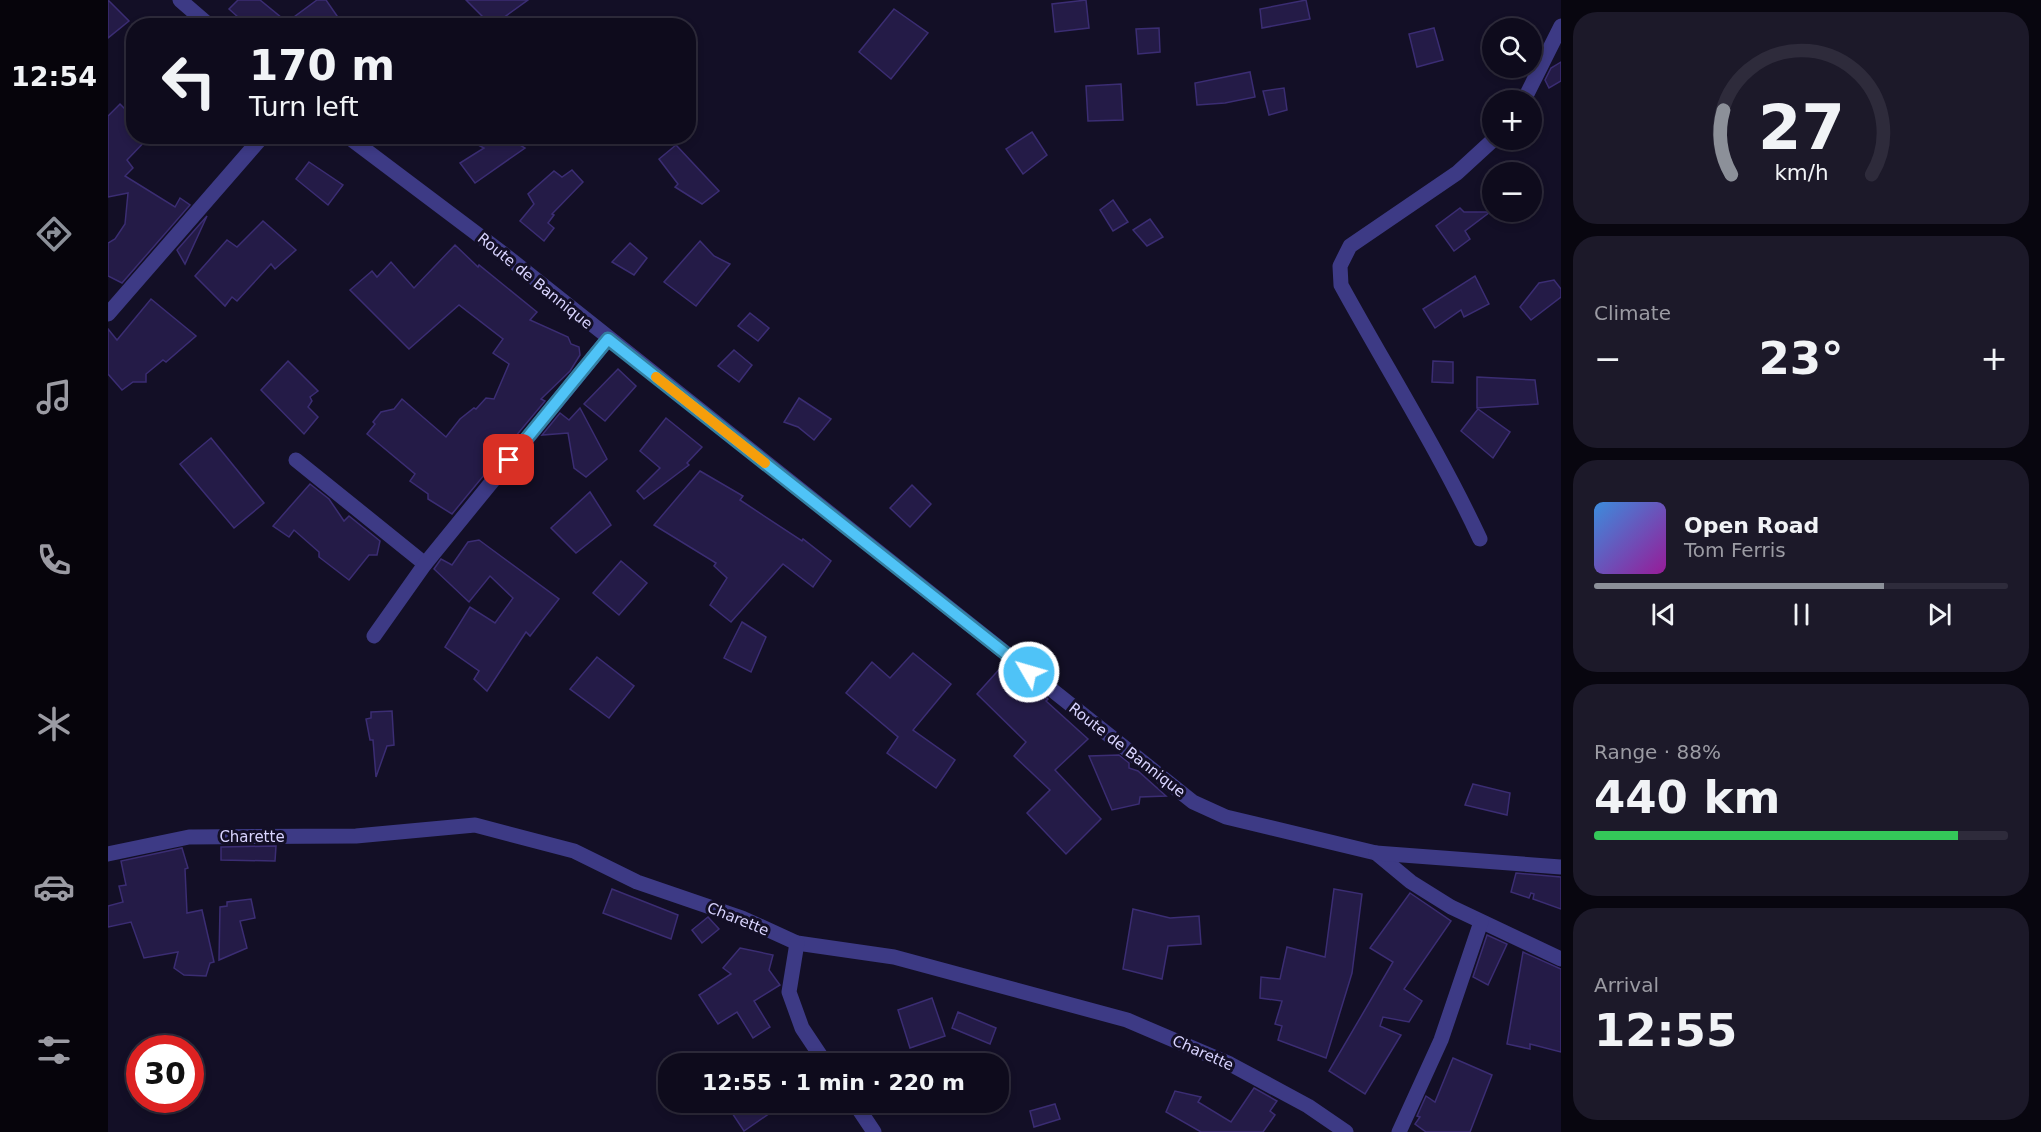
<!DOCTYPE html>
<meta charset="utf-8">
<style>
:root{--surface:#0e0b1c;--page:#1c1929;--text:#f1f3f6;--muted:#9b9ba3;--line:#2e2b3b;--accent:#8c9099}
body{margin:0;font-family:"DejaVu Sans",sans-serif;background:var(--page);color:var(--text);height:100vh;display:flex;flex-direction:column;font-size:22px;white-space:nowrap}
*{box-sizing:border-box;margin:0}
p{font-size:20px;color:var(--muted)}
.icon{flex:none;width:33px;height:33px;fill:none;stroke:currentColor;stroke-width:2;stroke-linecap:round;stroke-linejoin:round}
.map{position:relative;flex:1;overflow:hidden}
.panel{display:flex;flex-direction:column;gap:12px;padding:12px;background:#08060f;width:480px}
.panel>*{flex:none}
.guide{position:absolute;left:18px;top:18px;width:570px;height:126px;border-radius:24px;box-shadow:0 3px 9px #0003,0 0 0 2px var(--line);background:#0e0b1c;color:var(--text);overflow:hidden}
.tools{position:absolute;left:1374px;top:18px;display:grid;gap:12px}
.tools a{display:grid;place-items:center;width:60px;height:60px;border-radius:50%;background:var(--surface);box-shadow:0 3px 9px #0003,0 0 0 2px var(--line);font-size:30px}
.speed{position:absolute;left:18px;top:1035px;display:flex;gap:12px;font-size:30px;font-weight:700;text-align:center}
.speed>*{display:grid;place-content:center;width:78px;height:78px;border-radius:50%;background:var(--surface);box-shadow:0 3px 9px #0003,0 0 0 2px var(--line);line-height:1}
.speed .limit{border:9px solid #d22;background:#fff;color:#111}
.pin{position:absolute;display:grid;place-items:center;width:51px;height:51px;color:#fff;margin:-26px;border-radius:12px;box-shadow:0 3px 9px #0006}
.me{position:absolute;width:66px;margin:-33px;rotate:308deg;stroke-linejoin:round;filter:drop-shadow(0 0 4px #0008)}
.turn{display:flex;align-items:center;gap:21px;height:126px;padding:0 24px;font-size:27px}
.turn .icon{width:78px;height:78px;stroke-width:2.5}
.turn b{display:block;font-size:42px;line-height:51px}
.big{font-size:45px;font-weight:700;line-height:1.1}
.panel .card{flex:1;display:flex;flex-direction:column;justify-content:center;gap:9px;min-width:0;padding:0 21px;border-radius:24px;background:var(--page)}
.panel .dial{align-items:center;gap:0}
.dial svg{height:156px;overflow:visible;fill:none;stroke:var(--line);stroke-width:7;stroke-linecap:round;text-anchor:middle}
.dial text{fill:var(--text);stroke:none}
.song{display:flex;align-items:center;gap:18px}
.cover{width:72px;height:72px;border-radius:9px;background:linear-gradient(135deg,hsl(210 70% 55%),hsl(300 70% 35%))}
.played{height:6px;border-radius:3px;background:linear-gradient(90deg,var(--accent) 70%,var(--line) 70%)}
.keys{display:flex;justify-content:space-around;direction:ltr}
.heat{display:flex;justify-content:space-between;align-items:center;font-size:33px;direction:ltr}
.charge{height:9px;border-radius:4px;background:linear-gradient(90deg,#34c759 88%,var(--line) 0)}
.trip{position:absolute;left:550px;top:1053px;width:351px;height:60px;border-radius:24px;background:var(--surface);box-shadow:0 3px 9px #0003,0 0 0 2px var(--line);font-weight:700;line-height:60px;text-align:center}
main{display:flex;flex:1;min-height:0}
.tab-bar{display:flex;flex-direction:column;width:108px;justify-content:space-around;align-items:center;background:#06040b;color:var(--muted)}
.tab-bar .icon{width:42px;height:42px}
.tab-bar .selected{color:var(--accent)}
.tab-bar b{font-size:27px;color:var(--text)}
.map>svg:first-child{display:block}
.building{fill:#241b47;stroke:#3b2d73;stroke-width:1.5}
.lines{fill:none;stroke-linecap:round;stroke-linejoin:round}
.street{stroke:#3d3a85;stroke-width:15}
.route-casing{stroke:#337fa1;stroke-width:15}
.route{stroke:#4fc3f7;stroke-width:10}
.slow{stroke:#f59e0b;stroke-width:10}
.labels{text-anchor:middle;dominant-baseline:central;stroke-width:6;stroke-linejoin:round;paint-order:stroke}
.street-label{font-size:15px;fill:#d9d4ff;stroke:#130f26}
</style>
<main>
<nav class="tab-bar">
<b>12:54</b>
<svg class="icon selected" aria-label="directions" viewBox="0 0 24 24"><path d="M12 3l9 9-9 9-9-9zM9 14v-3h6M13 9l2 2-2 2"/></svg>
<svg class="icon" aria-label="music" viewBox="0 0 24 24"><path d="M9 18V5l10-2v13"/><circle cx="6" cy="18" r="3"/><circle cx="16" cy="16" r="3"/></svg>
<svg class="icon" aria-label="phone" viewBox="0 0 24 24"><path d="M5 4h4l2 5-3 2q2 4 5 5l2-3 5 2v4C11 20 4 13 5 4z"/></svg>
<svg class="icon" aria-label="climate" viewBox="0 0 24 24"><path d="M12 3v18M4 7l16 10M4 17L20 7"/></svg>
<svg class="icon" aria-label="car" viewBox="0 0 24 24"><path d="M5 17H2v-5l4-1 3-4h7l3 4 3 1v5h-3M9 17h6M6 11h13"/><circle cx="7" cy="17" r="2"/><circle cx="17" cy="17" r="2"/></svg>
<svg class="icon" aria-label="filters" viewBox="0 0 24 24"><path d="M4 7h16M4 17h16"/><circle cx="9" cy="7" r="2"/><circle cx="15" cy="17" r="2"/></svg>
</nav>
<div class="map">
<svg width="1453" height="1132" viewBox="0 0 1453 1132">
<rect width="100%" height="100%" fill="#130f26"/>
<g class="building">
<path d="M0,0L21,21L0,38Z"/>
<path d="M130,0H152L179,22L209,0H218L236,26H140L121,9Z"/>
<path d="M358,0H420L384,26Z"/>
<path d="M978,0L981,28L947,32L944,4Z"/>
<path d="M1198,0L1202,19L1154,28L1152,9Z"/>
<path d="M786,9L820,33L783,79L751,52Z"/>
<path d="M1051,28L1052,52L1030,54L1028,29Z"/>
<path d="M1326,28L1335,60L1309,67L1301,34Z"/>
<path d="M1453,62V81L1441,88L1437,80L1443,68Z"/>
<path d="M1142,72L1147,97L1117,103L1089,105L1087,83Z"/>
<path d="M1013,84L1015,120L980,121L978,86Z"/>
<path d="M1176,88L1179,110L1161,115L1155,91Z"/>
<path d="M12,104L26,118V136H42L19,160L25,168L17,176L67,207L72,198L82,205L14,283L0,276V243L7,239L17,224L20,193L0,197V116Z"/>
<path d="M924,132L939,155L915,174L898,149Z"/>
<path d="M353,136H397L417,148L367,183L352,163L376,148Z"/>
<path d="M568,145L611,191L594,204L567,187L570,184L551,159Z"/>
<path d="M201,162L235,185L220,205L188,179Z"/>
<path d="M464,170L475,182L444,214L446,215L440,223L446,228L436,241L412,221L426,204L420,194L446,171L454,177Z"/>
<path d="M1005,200L1020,222L1005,231L992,210Z"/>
<path d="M1352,208L1356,212H1382L1357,231L1362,239L1346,251L1328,226Z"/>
<path d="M99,216L77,264L69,250Z"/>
<path d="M1042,219L1055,237L1039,246L1025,230Z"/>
<path d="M155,221L188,250L167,269L163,264L129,301L124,297L117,306L87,276L119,240L129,247Z"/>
<path d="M592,241L606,256L622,264L588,306L556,282Z"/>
<path d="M522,243L539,258L526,275L504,262Z"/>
<path d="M347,245L370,267L371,265L429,312L422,320L460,337L463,344L471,347L472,355L462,371L433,399L437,401L407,437H398L391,457L344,514L320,499V494L302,481L307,474L259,434L267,424L265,422L273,412L286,409L294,399L338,437L352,419L366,408L368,409L378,398L386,399L401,364L385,353L395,339L351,305L301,349L242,290L264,271L269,277L283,262L306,288Z"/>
<path d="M1367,276L1381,304L1356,317L1353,310L1327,328L1315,309Z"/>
<path d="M1446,280L1453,289V297L1423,320L1412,307L1431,283Z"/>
<path d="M43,299L88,336L58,362L55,360L38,374V382H25L14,390L0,374V329L9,340Z"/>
<path d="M642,313L661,328L650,341L630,326Z"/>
<path d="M626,350L644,365L631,382L610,366Z"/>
<path d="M180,361L210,391L202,397L204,401L200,407L210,417L196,434L153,390Z"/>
<path d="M1325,361L1345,362V383L1324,382Z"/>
<path d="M510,369L528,386L497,421L476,404Z"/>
<path d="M1369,377L1427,380L1430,404L1369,408Z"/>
<path d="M691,398L723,419L706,440L690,427L676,422Z"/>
<path d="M472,408L499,459L478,477L466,468L460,433L434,435L452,413L461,420Z"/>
<path d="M1370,409L1402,432L1385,458L1353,431Z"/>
<path d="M558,418L594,447L579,463L581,465L536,499L529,491L552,468L532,451Z"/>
<path d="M103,438L156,503L126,528L72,464Z"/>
<path d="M592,471L635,496L632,500L694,541L695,539L723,561L705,587L675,564L623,622L602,605L619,578L606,566L608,563L546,525Z"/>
<path d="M202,484L221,499L236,521L241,516L272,541L269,555H261L241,580L211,557V552L186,530L181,537L165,526Z"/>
<path d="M804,485L823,504L802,527L782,508Z"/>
<path d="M482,492L503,525L468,553L443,528Z"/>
<path d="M371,540L451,599L422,636L418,632L379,691L366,679L371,671L337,647L362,607L387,623L405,598L382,576L361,602L326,569L333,559L344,565L360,542Z"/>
<path d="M513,561L539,583L511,615L485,593Z"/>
<path d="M634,622L658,637L643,672L616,658Z"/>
<path d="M805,653L843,684L805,730L847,760L828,788L779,753L790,737L738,693L764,662L782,678Z"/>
<path d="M489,657L526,686L501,718L462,689Z"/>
<path d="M896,664L940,699L938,701L980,739L947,770L993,819L958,854L919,813L942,790L906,756L918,742L869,694Z"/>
<path d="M284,711L286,745L279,746L268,777L265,740H262L258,719L263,718V712Z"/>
<path d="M1011,755L1021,763V768L1030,771L1058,796L1032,797L1031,804L1004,810L981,756Z"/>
<path d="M1365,784L1402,793L1399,815L1357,805Z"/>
<path d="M168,846L167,861L113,860V847Z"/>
<path d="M74,848L80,868L77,869L79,913L94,910L106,962L102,963L98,976L76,975L66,968L70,952L36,958L23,922L0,927V906L15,902L11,886L18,885L13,861Z"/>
<path d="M1408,873L1453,877V909L1425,899L1426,894L1423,893L1421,898L1403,892Z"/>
<path d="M504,889L570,915L563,939L495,913Z"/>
<path d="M1226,889L1254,894L1244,973L1218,1058L1170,1040L1174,1026L1167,1024L1174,1001L1152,998L1153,977L1172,979L1179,947L1217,957Z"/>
<path d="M1302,893L1343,921L1296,989L1314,1001L1301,1022L1275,1017L1272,1026L1293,1035L1257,1094L1221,1071L1285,962L1262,948Z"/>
<path d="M143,899L147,918L132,921L139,948L111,960L112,907L119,906V902Z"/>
<path d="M1025,909L1062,918L1091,916L1093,944L1060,946L1054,979L1015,969Z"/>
<path d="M600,917L611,929L594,943L584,930Z"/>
<path d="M1379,935L1399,944L1380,985L1365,977Z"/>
<path d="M632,948L665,955L661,970L672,985L646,1001L662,1027L645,1038L629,1012L610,1024L591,995L623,974L615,968Z"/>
<path d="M1415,952L1453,969V1052L1422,1044V1049L1399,1044Z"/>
<path d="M824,998L837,1036L802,1048L790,1010Z"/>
<path d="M850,1012L888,1028L882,1044L844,1028Z"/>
<path d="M1345,1058L1384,1075L1362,1132H1318L1307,1124L1312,1117L1309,1116L1318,1096L1327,1102Z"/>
<path d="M1146,1088L1169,1101L1162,1111L1167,1115L1155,1132H1093L1058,1112L1067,1091L1093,1097L1090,1102L1123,1122Z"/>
<path d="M633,1102H678L636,1131L622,1110Z"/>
<path d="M947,1104L952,1119L926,1127L922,1111Z"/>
</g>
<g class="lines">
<g class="street">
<path d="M72,0L102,26"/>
<path d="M1416,100L1453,26"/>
<path d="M239,136L397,255L1085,802L1118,817L1268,853L1303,882L1343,907L1453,959"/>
<path d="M0,314L155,136"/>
<path d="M188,460L317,564"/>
<path d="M1372,539C1331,451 1279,369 1233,285L1232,266L1242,246L1349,173L1385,140"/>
<path d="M266,636L317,564L500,339"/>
<path d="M1268,853L1453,867"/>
<path d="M0,854L81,837L248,836L367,825L466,851L529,882L634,918L689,943L786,957L1019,1020L1122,1064L1200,1106L1238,1132"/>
<path d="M689,943L681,992L694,1028L718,1064"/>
<path d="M746,1102L766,1132"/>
<path d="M1291,1132L1333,1040L1373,922"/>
</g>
</g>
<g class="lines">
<defs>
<path id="route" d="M401,460L500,339L921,672"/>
</defs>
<use href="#route" class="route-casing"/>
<use href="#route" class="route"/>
<path class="slow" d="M548,377L657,463"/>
</g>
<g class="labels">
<g class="street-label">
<text transform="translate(427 281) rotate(39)">Route de Bannique</text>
<text transform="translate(1019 750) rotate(38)">Route de Bannique</text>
<text x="144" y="837">Charette</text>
<text transform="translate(630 919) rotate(22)">Charette</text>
<text transform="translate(1095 1053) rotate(24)">Charette</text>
</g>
</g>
</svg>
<div class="tools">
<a><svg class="icon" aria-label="search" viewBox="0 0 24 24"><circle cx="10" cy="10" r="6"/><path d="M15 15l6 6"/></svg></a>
<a>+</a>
<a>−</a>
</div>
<div class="speed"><div class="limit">30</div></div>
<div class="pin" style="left:401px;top:460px;background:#d93025"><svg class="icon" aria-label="arrive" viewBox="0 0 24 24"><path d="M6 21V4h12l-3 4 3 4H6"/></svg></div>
<svg class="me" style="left:921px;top:672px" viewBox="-20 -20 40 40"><circle r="17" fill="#4fc3f7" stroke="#fff" stroke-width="3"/><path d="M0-11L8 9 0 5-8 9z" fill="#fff"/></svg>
<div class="trip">12:55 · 1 min · 220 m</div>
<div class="guide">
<div class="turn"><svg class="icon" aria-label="left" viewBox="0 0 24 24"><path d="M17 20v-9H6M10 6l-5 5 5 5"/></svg><div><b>170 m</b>Turn left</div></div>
</div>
</div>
<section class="panel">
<div class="card dial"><svg viewBox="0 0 100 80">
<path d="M14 69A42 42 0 1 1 86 69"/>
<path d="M14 69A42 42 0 0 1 10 36" stroke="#8c9099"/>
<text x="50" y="56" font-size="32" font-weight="700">27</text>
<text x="50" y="72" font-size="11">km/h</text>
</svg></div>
<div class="card"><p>Climate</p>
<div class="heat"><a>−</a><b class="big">23°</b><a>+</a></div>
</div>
<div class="card">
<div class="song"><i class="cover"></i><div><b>Open Road</b><p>Tom Ferris</p></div></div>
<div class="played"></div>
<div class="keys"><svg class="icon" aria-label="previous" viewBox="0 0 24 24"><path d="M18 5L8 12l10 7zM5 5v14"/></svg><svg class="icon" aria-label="pause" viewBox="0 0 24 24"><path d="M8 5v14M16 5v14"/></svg><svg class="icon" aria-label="next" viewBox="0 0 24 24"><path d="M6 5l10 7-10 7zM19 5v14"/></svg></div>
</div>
<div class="card"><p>Range · 88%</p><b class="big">440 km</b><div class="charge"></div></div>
<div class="card"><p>Arrival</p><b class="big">12:55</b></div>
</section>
</main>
